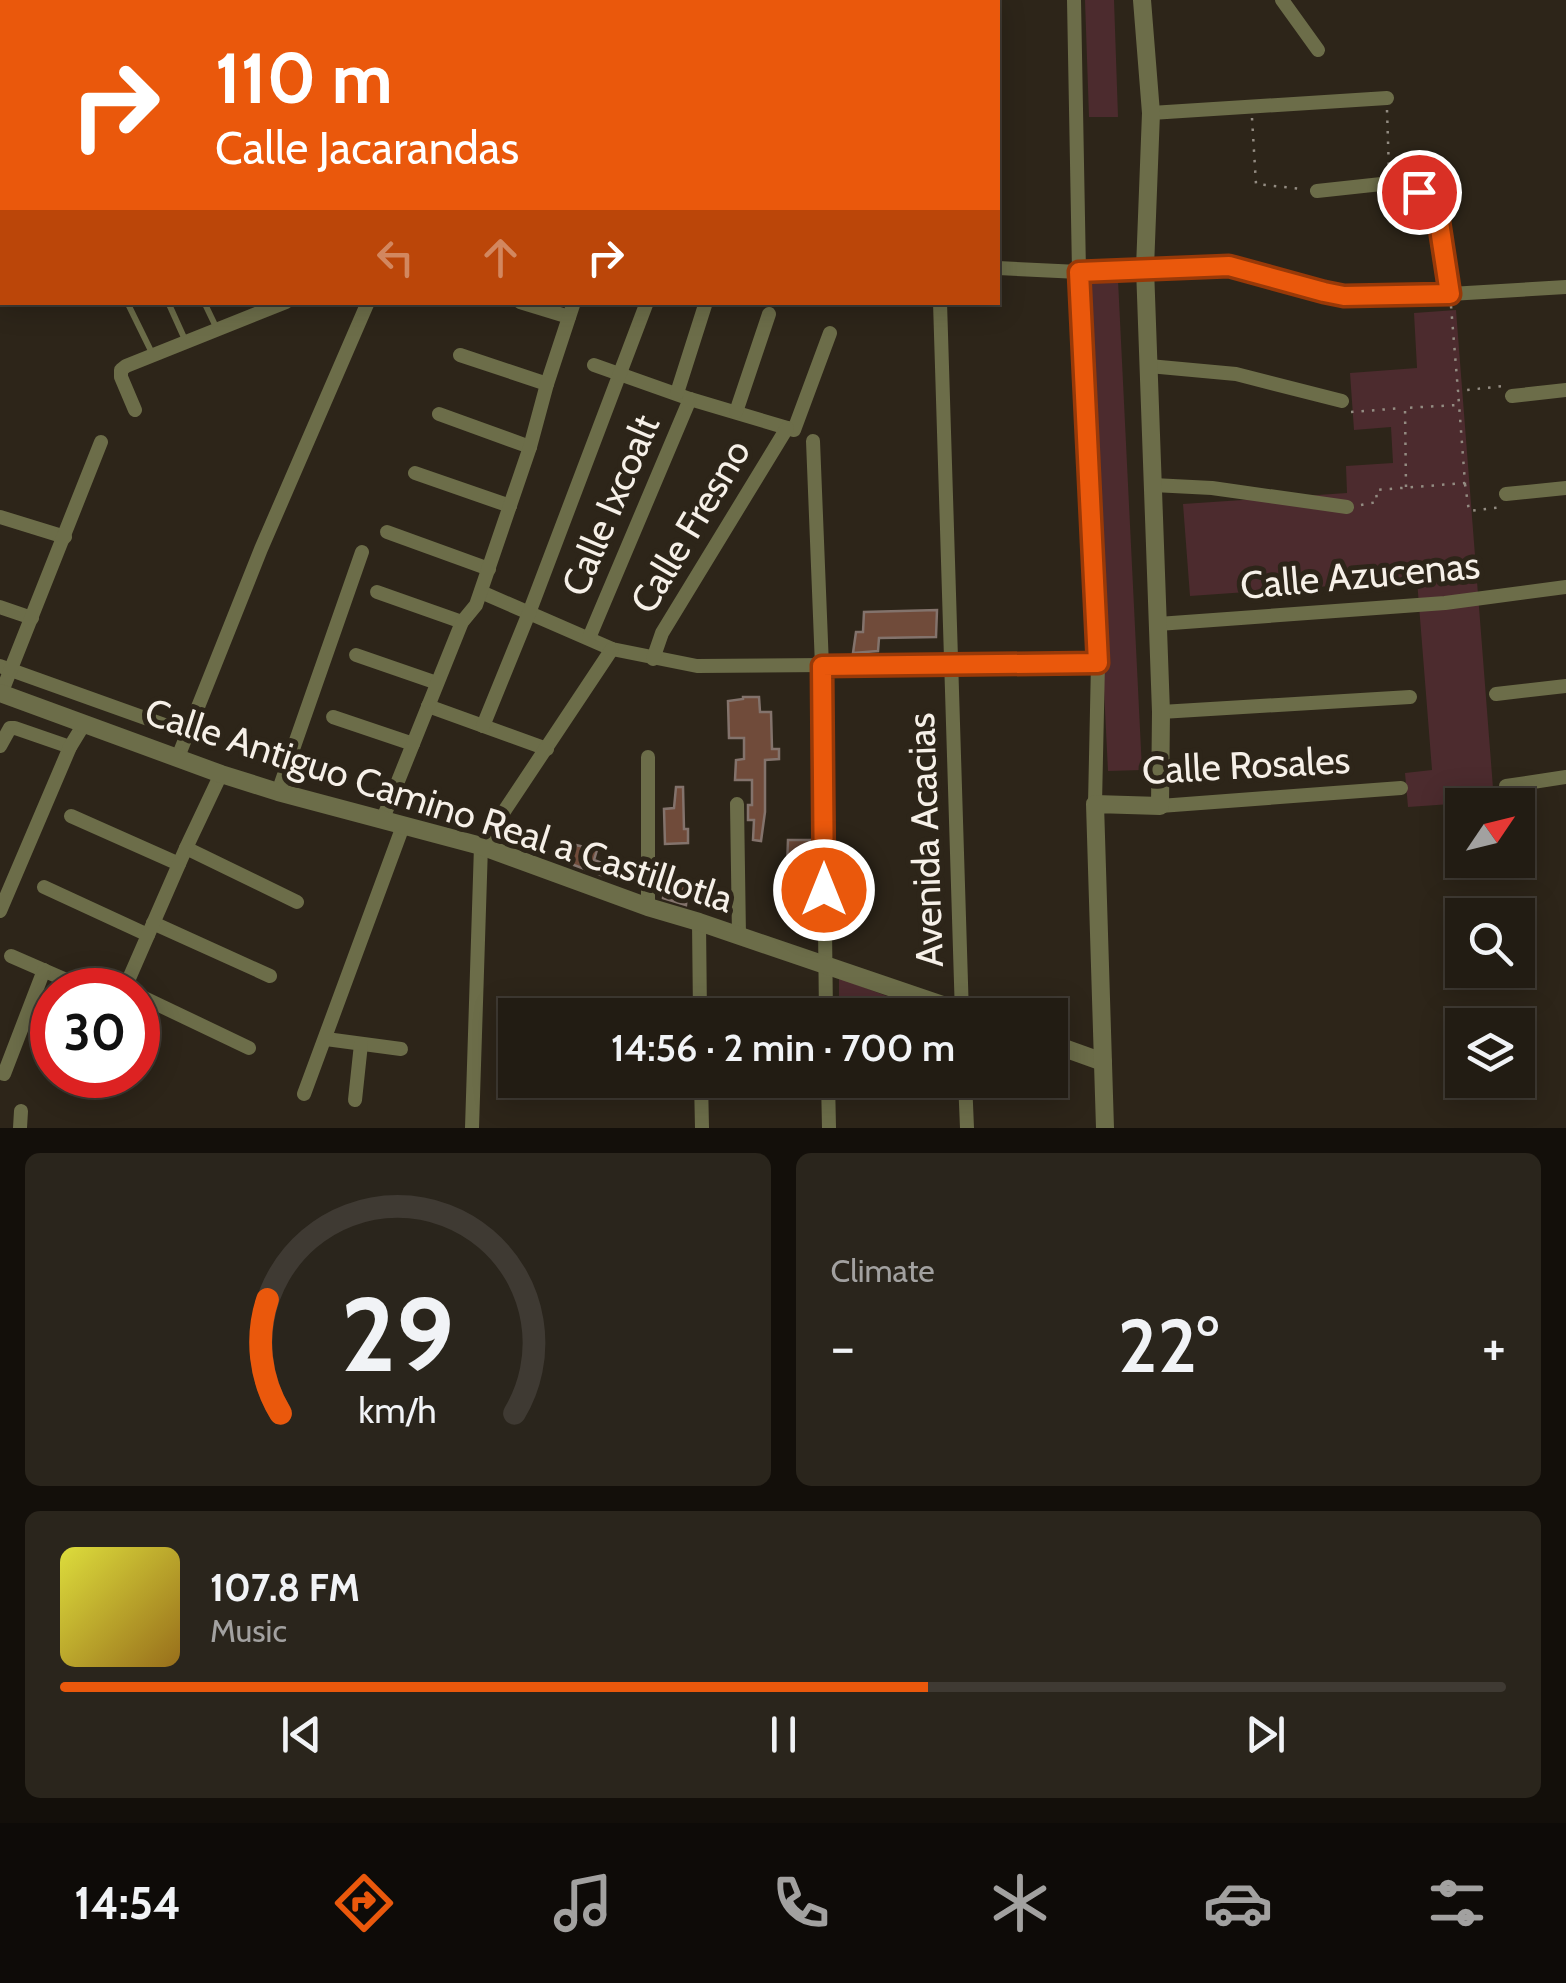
<!DOCTYPE html>
<meta charset="utf-8">
<style>
:root{--surface:#221c13;--page:#2a251c;--text:#f1f3f6;--muted:#a2a1a0;--line:#3f3a33;--accent:#ea580c}
body{margin:0;font-family:Cabin,sans-serif;background:var(--page);color:var(--text);height:100vh;display:flex;flex-direction:column;font-size:38px;white-space:nowrap}
*{box-sizing:border-box;margin:0}
p{font-size:32px;color:var(--muted)}
.icon{flex:none;width:55px;height:55px;fill:none;stroke:currentColor;stroke-width:2;stroke-linecap:round;stroke-linejoin:round}
.map{position:relative;height:1128px;overflow:hidden}
.sheet{display:flex;flex-direction:column;gap:25px;padding:25px;background:#130f0a;flex:1}
.sheet>*{flex:none}
.guide{position:absolute;left:0px;top:0px;width:1000px;height:305px;box-shadow:0 5px 25px #0003,0 0 0 2px var(--line);background:#ea580c;color:#fff;overflow:hidden}
.needle{width:65px;rotate:55deg}
.fabs{position:absolute;left:1445px;top:788px;display:grid;gap:20px}
.fabs a{display:grid;place-items:center;width:90px;height:90px;border-radius:0px;background:var(--surface);box-shadow:0 5px 25px #0003,0 0 0 2px var(--line);font-size:50px}
.speed{position:absolute;left:30px;top:968px;display:flex;gap:20px;font-size:50px;font-weight:700;text-align:center}
.speed>*{display:grid;place-content:center;width:130px;height:130px;border-radius:50%;background:var(--surface);box-shadow:0 5px 25px #0003,0 0 0 2px var(--line);line-height:1}
.speed .limit{border:15px solid #d22;background:#fff;color:#111}
.pin{position:absolute;display:grid;place-items:center;width:85px;height:85px;color:#fff;margin:-42px;border:5px solid #fff;border-radius:50%;box-shadow:0 2px 10px #0007}
.me{position:absolute;width:110px;margin:-55px;rotate:0deg;stroke-linejoin:round;filter:drop-shadow(0 0 8px #0008)}
.turn{display:flex;align-items:center;gap:35px;height:210px;padding:0 50px;font-size:45px}
.turn .icon{width:130px;height:130px;stroke-width:2.5}
.turn b{display:block;font-size:70px;line-height:85px}
.lanes{display:flex;align-items:center;height:95px;padding:0 50px;background:#0003;justify-content:center;gap:50px;direction:ltr}
.lanes .off{opacity:.35}
.big{font-size:75px;font-weight:600;line-height:1.1}
.sheet .widget{flex:1;display:flex;flex-direction:column;justify-content:center;gap:15px;min-width:0;padding:0 35px;border-radius:15px;background:var(--page)}
.sheet .dial{align-items:center;gap:0}
.dial svg{height:260px;overflow:visible;fill:none;stroke:var(--line);stroke-width:7;stroke-linecap:round;text-anchor:middle}
.dial text{fill:var(--text);stroke:none}
.song{display:flex;align-items:center;gap:30px}
.cover{width:120px;height:120px;border-radius:15px;background:linear-gradient(135deg,hsl(60 70% 55%),hsl(40 70% 35%))}
.played{height:10px;border-radius:5px;background:linear-gradient(90deg,var(--accent) 60%,var(--line) 60%)}
.keys{display:flex;justify-content:space-around;direction:ltr}
.heat{display:flex;justify-content:space-between;align-items:center;font-size:55px;direction:ltr}
.sheet .tiles{flex:1;display:grid;gap:25px;grid-template-columns:1fr 1fr}
.widget:last-child{grid-column:span 2}
.trip{position:absolute;left:498px;top:998px;width:570px;height:100px;border-radius:0px;background:var(--surface);box-shadow:0 5px 25px #0003,0 0 0 2px var(--line);font-weight:600;line-height:100px;text-align:center}
.tabs{display:flex;height:160px;justify-content:space-around;align-items:center;background:#0e0b08;color:var(--muted)}
.tabs .icon{width:70px;height:70px}
.tabs .on{color:var(--accent)}
.tabs b{font-size:45px;color:var(--text)}
.map>svg:first-child{display:block}
.green{fill:#4c2b2e}
.building{fill:#704b3a;stroke:#83736c;stroke-width:2.5}
.lines{fill:none;stroke-linecap:round;stroke-linejoin:round}
.path{stroke:#938c82;stroke-width:2.5;stroke-dasharray:2.5 8;stroke-linecap:butt}
.service{stroke:#6c6d49;stroke-width:6}
.minor{stroke:#6c6d49;stroke-width:14}
.tertiary{stroke:#6c6d49;stroke-width:18}
.route-casing{stroke:#983908;stroke-width:25}
.route{stroke:#ea580c;stroke-width:18}
.labels{text-anchor:middle;dominant-baseline:central;stroke-width:10;stroke-linejoin:round;paint-order:stroke}
.street-label{font-size:38px;fill:#f6f0e8;stroke:#2d2519}
</style>
<div class="map">
<svg width="1566" height="1128" viewBox="0 0 1566 1128">
<rect width="100%" height="100%" fill="#2d2519"/>
<g class="green">
<path d="M1085,0H1114L1118,117H1089Z"/>
<path d="M1118,280L1142,770L1108,771L1084,282Z"/>
<path d="M1456,310L1494,801L1408,807L1405,773L1432,770L1417,580L1190,596L1183,504L1347,493L1346,466L1393,463L1391,427L1354,430L1350,373L1417,368L1414,313Z"/>
<path d="M839,978L937,1015H839Z"/>
</g>
<g class="building">
<path d="M937,610L936,637L879,638L878,651L853,653L856,632H863L864,612Z"/>
<path d="M743,697H759L760,712H771L772,749H779V759L765,760V812L761,841L753,840L754,820H748V805H752V780H735L736,760L744,759V738H729L728,701L743,699Z"/>
<path d="M676,787H683L684,829H688V843L665,844L664,809L674,808Z"/>
<path d="M788,840H811L810,868L787,867Z"/>
<path d="M576,845L597,850L594,860L610,866L606,877L571,864Z"/>
<path d="M688,884L686,905L663,898L664,886Z"/>
</g>
<g class="lines">
<g class="path">
<path d="M375,2L376,0"/>
<path d="M1387,110L1389,172"/>
<path d="M1252,118L1256,184L1302,189"/>
<path d="M1451,306L1458,391L1504,386"/>
<path d="M1351,412L1403,408"/>
<path d="M1465,484L1469,511L1503,507"/>
<path d="M1406,487L1405,408L1457,405"/>
<path d="M1361,505L1377,502L1376,490L1465,483L1458,391"/>
</g>
<g class="service">
<path d="M127,302L153,355"/>
<path d="M168,302L186,342"/>
<path d="M204,302L217,329"/>
</g>
<g class="minor">
<path d="M931,0L932,2"/>
<path d="M1074,0L1079,272L1098,663L1095,804"/>
<path d="M1282,0L1318,50"/>
<path d="M12,2L13,0"/>
<path d="M44,2L45,0"/>
<path d="M78,2V0"/>
<path d="M258,2L259,0"/>
<path d="M296,2L297,0"/>
<path d="M0,54L2,43"/>
<path d="M1151,113L1387,98"/>
<path d="M0,132L2,137"/>
<path d="M1317,191L1400,182L1427,196L1437,209L1450,294"/>
<path d="M998,268L1079,272L1229,266L1325,292L1345,295L1450,294L1566,287"/>
<path d="M520,302L569,317"/>
<path d="M940,302L962,1015"/>
<path d="M460,355L547,384"/>
<path d="M594,365L690,399L794,430L830,333"/>
<path d="M1149,366L1236,374L1342,401"/>
<path d="M677,393L706,302"/>
<path d="M1512,396L1566,390"/>
<path d="M135,410L121,377V370L126,366L286,302"/>
<path d="M736,412L769,314"/>
<path d="M439,414L530,447"/>
<path d="M813,441L822,666L826,1015"/>
<path d="M415,473L510,506"/>
<path d="M1153,485L1212,488L1347,507"/>
<path d="M1506,494L1566,488"/>
<path d="M0,517L65,537"/>
<path d="M387,532L489,569"/>
<path d="M377,592L462,622"/>
<path d="M481,592L612,649L697,666L1098,663"/>
<path d="M0,607L32,618"/>
<path d="M1158,624L1445,603L1566,587"/>
<path d="M589,638L690,399"/>
<path d="M356,655L437,683"/>
<path d="M653,659L662,633L787,428"/>
<path d="M0,666L187,733"/>
<path d="M1,694L101,442"/>
<path d="M1496,694L1566,686"/>
<path d="M428,706L547,749"/>
<path d="M1161,712L1410,697"/>
<path d="M333,717L413,744"/>
<path d="M483,726L529,613L647,302"/>
<path d="M0,746L10,728H15L70,747"/>
<path d="M178,757L261,549L368,302"/>
<path d="M1506,786L1566,777"/>
<path d="M278,792L362,552"/>
<path d="M737,804L739,936"/>
<path d="M1160,806L1401,788"/>
<path d="M71,816L179,864"/>
<path d="M382,821L462,622L476,605L530,447L547,384L574,302"/>
<path d="M186,848L297,902"/>
<path d="M44,887L148,935"/>
<path d="M648,907V757"/>
<path d="M0,911L70,747L84,724"/>
<path d="M699,922L700,1015"/>
<path d="M153,923L270,976"/>
<path d="M11,956L89,990"/>
<path d="M124,990L186,848L221,774"/>
<path d="M138,995L249,1048"/>
<path d="M326,1039L401,1049"/>
<path d="M4,1074L44,970"/>
<path d="M701,1080L702,1128"/>
<path d="M828,1080L829,1128"/>
<path d="M965,1080L967,1128"/>
<path d="M83,1085L87,1075"/>
<path d="M304,1094L403,826"/>
<path d="M355,1100L361,1044"/>
<path d="M20,1128L21,1111"/>
<path d="M472,1128L481,846L612,649"/>
</g>
<g class="tertiary">
<path d="M0,693L221,774L278,792L481,846L648,907L699,922L972,1015"/>
<path d="M1050,1043L1103,1062"/>
<path d="M1105,1128L1095,804L1160,806L1161,712L1145,268L1151,113L1142,0"/>
</g>
</g>
<g class="lines">
<defs>
<path id="route" d="M824,890L822,666L1098,663L1079,272L1229,266L1324,292L1344,296L1450,294L1437,209L1427,196L1419,192"/>
</defs>
<use href="#route" class="route-casing"/>
<use href="#route" class="route"/>
</g>
<g class="labels">
<g class="street-label">
<text transform="translate(610 505) rotate(-67)">Calle Ixcoalt</text>
<text transform="translate(690 526) rotate(-59)">Calle Fresno</text>
<text transform="translate(1360 575) rotate(-5)">Calle Azucenas</text>
<text transform="translate(1246 765) rotate(-3)">Calle Rosales</text>
<text transform="translate(439 805) rotate(18)">Calle Antiguo Camino Real a Castillotla</text>
<text transform="translate(925 840) rotate(-92)">Avenida Acacias</text>
</g>
</g>
</svg>
<div class="fabs">
<a><svg class="needle" viewBox="-14 -14 28 28"><path d="M0-13l5 13h-10z" fill="#e53935"/><path d="M0 13l5-13h-10z" fill="#a2a1a0"/></svg></a>
<a><svg class="icon" aria-label="search" viewBox="0 0 24 24"><circle cx="10" cy="10" r="6"/><path d="M15 15l6 6"/></svg></a>
<a><svg class="icon" aria-label="layers" viewBox="0 0 24 24"><path d="M12 4l9 5-9 5-9-5zM3 14l9 5 9-5"/></svg></a>
</div>
<div class="speed"><div class="limit">30</div></div>
<div class="pin" style="left:1419px;top:192px;background:#d93025"><svg class="icon" aria-label="arrive" viewBox="0 0 24 24"><path d="M6 21V4h12l-3 4 3 4H6"/></svg></div>
<svg class="me" style="left:824px;top:890px" viewBox="-20 -20 40 40"><circle r="17" fill="#ea580c" stroke="#fff" stroke-width="3"/><path d="M0-11L8 9 0 5-8 9z" fill="#fff"/></svg>
<div class="trip">14:56 · 2 min · 700 m</div>
<div class="guide">
<div class="turn"><svg class="icon" aria-label="right" viewBox="0 0 24 24"><path d="M7 20v-9h11M14 6l5 5-5 5"/></svg><div><b>110 m</b>Calle Jacarandas</div></div>
<div class="lanes"><svg class="icon off" aria-label="left" viewBox="0 0 24 24"><path d="M17 20v-9H6M10 6l-5 5 5 5"/></svg><svg class="icon off" aria-label="ahead" viewBox="0 0 24 24"><path d="M12 20V5M6 11l6-6 6 6"/></svg><svg class="icon" aria-label="right" viewBox="0 0 24 24"><path d="M7 20v-9h11M14 6l5 5-5 5"/></svg></div>
</div>
</div>
<section class="sheet">
<div class="tiles">
<div class="widget dial"><svg viewBox="0 0 100 80">
<path d="M14 69A42 42 0 1 1 86 69"/>
<path d="M14 69A42 42 0 0 1 10 34" stroke="#ea580c"/>
<text x="50" y="56" font-size="32" font-weight="700">29</text>
<text x="50" y="72" font-size="11">km/h</text>
</svg></div>
<div class="widget"><p>Climate</p>
<div class="heat"><a>−</a><b class="big">22°</b><a>+</a></div>
</div>
<div class="widget">
<div class="song"><i class="cover"></i><div><b>107.8 FM</b><p>Music</p></div></div>
<div class="played"></div>
<div class="keys"><svg class="icon" aria-label="previous" viewBox="0 0 24 24"><path d="M18 5L8 12l10 7zM5 5v14"/></svg><svg class="icon" aria-label="pause" viewBox="0 0 24 24"><path d="M8 5v14M16 5v14"/></svg><svg class="icon" aria-label="next" viewBox="0 0 24 24"><path d="M6 5l10 7-10 7zM19 5v14"/></svg></div>
</div>
</div>
</section>
<nav class="tabs">
<b>14:54</b>
<svg class="icon on" aria-label="directions" viewBox="0 0 24 24"><path d="M12 3l9 9-9 9-9-9zM9 14v-3h6M13 9l2 2-2 2"/></svg>
<svg class="icon" aria-label="music" viewBox="0 0 24 24"><path d="M9 18V5l10-2v13"/><circle cx="6" cy="18" r="3"/><circle cx="16" cy="16" r="3"/></svg>
<svg class="icon" aria-label="phone" viewBox="0 0 24 24"><path d="M5 4h4l2 5-3 2q2 4 5 5l2-3 5 2v4C11 20 4 13 5 4z"/></svg>
<svg class="icon" aria-label="climate" viewBox="0 0 24 24"><path d="M12 3v18M4 7l16 10M4 17L20 7"/></svg>
<svg class="icon" aria-label="car" viewBox="0 0 24 24"><path d="M5 17H2v-5l4-1 3-4h7l3 4 3 1v5h-3M9 17h6M6 11h13"/><circle cx="7" cy="17" r="2"/><circle cx="17" cy="17" r="2"/></svg>
<svg class="icon" aria-label="filters" viewBox="0 0 24 24"><path d="M4 7h16M4 17h16"/><circle cx="9" cy="7" r="2"/><circle cx="15" cy="17" r="2"/></svg>
</nav>
